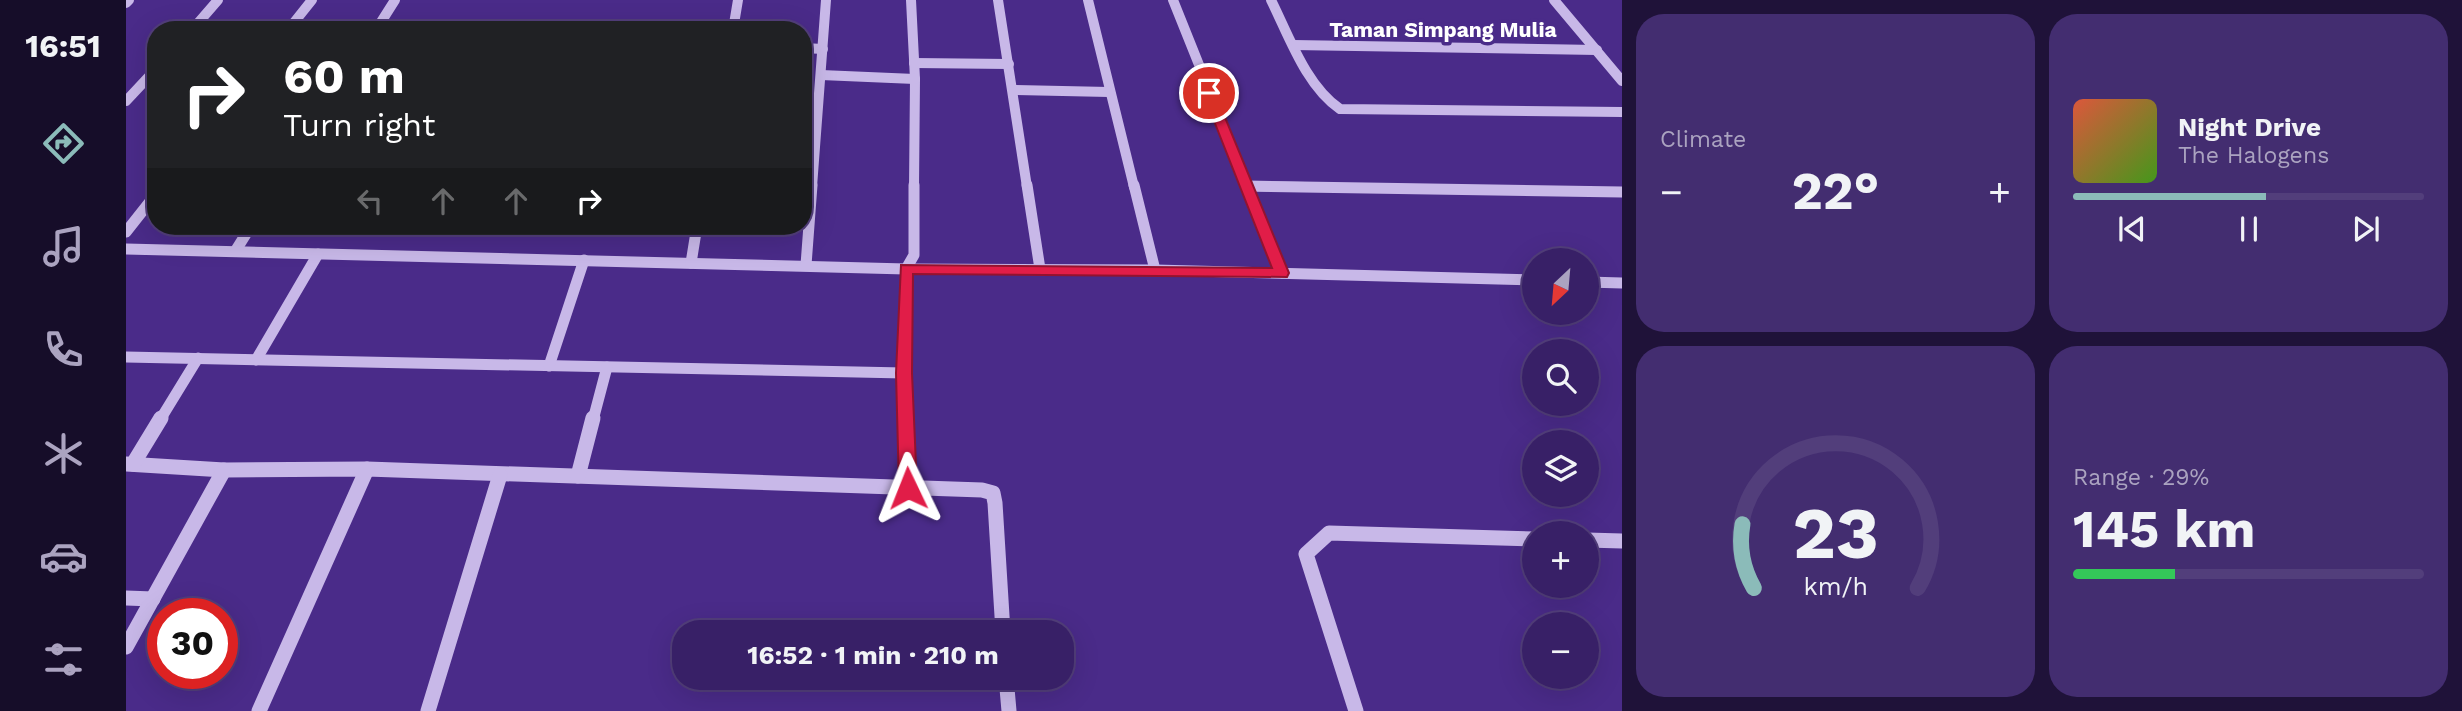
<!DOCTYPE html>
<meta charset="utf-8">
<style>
:root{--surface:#382067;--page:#432d70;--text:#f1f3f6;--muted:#aba3c0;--line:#523e7b;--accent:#8bbbb9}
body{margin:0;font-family:"Work Sans",sans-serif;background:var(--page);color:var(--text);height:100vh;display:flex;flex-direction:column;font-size:26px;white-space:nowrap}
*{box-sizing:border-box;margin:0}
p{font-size:23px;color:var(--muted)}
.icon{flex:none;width:38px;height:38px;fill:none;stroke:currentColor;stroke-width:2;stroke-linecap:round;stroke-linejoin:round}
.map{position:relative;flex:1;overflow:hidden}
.sheet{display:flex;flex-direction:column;gap:14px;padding:14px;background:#1f1239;width:840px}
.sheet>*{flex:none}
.banner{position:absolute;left:21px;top:21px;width:665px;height:214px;border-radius:28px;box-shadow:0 7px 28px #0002,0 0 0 2px var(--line);background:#202124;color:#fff;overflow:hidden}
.needle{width:46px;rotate:206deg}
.fabs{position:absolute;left:1396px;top:248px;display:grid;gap:14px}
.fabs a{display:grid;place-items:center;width:77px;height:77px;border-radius:50%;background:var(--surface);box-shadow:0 7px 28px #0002,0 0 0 2px var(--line);font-size:35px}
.speed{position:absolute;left:21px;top:598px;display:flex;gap:14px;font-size:35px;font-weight:700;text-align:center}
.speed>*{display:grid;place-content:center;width:91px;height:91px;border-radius:50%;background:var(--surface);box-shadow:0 7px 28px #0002,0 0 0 2px var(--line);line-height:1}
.speed .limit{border:10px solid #d22;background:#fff;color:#111}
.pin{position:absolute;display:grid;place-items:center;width:60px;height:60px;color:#fff;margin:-30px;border:4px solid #fff;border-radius:50%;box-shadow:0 2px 7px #0007}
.me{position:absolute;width:77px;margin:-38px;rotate:358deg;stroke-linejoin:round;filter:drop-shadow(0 0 5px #0008)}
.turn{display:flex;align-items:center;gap:24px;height:147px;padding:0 21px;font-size:32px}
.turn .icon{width:91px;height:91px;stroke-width:2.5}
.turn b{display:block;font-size:49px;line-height:60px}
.lanes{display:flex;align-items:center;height:66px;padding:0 21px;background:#0003;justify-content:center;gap:35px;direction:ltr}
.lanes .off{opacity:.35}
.big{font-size:52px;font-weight:700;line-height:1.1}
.sheet .widget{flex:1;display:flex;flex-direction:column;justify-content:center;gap:10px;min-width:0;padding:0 24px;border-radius:28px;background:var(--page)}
.sheet .dial{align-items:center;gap:0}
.dial svg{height:182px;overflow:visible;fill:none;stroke:var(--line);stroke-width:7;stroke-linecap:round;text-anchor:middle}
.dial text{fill:var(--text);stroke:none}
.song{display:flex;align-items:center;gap:21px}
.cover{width:84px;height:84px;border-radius:10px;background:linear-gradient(135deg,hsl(10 70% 55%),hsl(100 70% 35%))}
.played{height:7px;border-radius:4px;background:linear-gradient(90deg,var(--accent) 55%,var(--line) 55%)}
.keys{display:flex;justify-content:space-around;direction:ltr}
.heat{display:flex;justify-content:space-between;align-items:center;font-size:38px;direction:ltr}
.charge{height:10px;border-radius:5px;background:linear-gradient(90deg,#34c759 29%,var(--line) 0)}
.sheet .tiles{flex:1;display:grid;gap:14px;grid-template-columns:repeat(2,1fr)}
.trip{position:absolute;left:546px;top:620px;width:402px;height:70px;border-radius:28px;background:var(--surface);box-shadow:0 7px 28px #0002,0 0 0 2px var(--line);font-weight:700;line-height:70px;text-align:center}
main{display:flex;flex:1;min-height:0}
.tab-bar{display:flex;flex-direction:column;width:126px;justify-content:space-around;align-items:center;background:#160d29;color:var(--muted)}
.tab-bar .icon{width:49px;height:49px}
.tab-bar .selected{color:var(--accent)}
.tab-bar b{font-size:32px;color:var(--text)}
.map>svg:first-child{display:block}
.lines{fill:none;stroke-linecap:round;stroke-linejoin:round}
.minor-far2{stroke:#c8b8e8;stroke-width:10}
.minor-far1{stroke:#c8b8e8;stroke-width:11}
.minor{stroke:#c8b8e8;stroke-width:15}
.route{fill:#e11d48;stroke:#92132f;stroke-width:2}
.labels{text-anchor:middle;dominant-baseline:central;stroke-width:7;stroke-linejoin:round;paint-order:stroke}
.far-neighbourhood-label{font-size:21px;font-weight:bold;fill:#fff;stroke:#4a2b89}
</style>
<main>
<nav class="tab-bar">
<b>16:51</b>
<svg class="icon selected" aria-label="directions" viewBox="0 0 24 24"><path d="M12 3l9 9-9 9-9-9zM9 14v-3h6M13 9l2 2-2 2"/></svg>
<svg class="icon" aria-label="music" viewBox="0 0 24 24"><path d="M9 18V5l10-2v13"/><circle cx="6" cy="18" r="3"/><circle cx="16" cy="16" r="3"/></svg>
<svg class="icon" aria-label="phone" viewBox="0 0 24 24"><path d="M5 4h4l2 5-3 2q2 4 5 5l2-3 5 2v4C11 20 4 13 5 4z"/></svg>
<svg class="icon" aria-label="climate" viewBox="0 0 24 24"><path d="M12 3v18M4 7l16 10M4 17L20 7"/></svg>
<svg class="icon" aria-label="car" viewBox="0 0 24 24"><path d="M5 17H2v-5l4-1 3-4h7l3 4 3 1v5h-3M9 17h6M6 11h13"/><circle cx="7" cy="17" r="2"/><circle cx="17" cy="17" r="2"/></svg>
<svg class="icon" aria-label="filters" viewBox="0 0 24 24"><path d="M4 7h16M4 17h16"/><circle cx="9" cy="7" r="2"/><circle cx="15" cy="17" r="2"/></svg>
</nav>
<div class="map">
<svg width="1496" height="711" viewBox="0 0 1496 711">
<rect width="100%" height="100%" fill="#4a2b89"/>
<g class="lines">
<g class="minor-far2">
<path d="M785,0L789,79L788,187"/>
<path d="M872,0L901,187"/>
<path d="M962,0L1008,187"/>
<path d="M1047,0L1122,187"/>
<path d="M1145,0C1163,36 1180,86 1214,109L1496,112"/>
<path d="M1428,0L1496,81"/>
<path d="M0,3L3,0"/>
<path d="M67,29L165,26"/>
<path d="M66,30L92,0"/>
<path d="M162,30L186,0"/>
<path d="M250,30L269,0"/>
<path d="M607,30L612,0"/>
<path d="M1167,45L1471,50"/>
<path d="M677,48L697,49"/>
<path d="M788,63L883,64"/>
<path d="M695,75L789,79"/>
<path d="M887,90L983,92"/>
<path d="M0,101L30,69"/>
<path d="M1120,186L1180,187"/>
<path d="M686,187L700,0"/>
</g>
<g class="minor-far1">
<path d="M901,185L914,269"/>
<path d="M1008,185L1029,270"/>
<path d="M1121,185L1156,273"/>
<path d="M1120,186L1496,192"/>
<path d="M0,232L30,194"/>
<path d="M0,249L780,269L1029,270L1409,280"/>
<path d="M110,250L125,226"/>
<path d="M565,263L571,226"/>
<path d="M680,265L686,185"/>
<path d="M1461,282L1496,283"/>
<path d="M0,357L778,373"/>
<path d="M130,360L192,254"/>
<path d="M423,366L458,260"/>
<path d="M34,420L72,358"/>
<path d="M467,420L481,367"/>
<path d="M780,420V269L788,255V185"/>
</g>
<g class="minor">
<path d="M780,418L782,488"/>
<path d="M0,464L98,470L241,469L856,490L867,493L869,503L877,632"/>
<path d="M7,464L35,418"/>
<path d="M452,476L467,418"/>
<path d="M1461,540L1496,541"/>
<path d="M0,598L27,599"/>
<path d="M0,647L98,470"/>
<path d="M880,677L883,711"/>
<path d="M133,711L241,469"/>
<path d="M302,711L374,475"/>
<path d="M1230,711L1180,554L1203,533L1409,539"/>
</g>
</g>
<path class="route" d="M1083,89L1089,93L1163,273L1161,277L787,274L786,373L791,488L788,493L782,496L775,493L773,488L770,373L775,265L1146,268L1077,93Z"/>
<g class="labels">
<g class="far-neighbourhood-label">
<text x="1317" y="29">Taman Simpang Mulia</text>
</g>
</g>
</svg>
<div class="fabs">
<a><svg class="needle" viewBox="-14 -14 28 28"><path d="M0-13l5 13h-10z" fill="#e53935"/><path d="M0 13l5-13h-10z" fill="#aba3c0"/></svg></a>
<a><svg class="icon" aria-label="search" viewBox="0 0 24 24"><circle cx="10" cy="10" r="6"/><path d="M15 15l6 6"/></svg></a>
<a><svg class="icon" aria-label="layers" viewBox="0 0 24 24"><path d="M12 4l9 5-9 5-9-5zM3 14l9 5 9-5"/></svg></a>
<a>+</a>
<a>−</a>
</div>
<div class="speed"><div class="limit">30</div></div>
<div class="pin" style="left:1083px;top:93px;background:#d93025"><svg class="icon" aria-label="arrive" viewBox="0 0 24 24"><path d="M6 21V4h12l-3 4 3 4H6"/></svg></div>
<svg class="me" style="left:782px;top:488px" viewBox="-20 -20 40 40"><path d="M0-17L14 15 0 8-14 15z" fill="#e11d48" stroke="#fff" stroke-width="4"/></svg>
<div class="trip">16:52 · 1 min · 210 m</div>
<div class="banner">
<div class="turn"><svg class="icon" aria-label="right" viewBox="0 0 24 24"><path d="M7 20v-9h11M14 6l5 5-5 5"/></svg><div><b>60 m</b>Turn right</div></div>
<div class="lanes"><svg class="icon off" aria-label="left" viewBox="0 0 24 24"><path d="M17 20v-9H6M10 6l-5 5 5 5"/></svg><svg class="icon off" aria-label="ahead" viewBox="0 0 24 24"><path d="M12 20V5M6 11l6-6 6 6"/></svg><svg class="icon off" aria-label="ahead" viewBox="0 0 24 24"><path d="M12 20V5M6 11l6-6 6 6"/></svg><svg class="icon" aria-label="right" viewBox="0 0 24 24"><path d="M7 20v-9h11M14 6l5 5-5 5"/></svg></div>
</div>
</div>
<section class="sheet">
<div class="tiles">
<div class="widget"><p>Climate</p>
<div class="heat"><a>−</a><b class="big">22°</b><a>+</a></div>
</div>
<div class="widget">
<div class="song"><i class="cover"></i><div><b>Night Drive</b><p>The Halogens</p></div></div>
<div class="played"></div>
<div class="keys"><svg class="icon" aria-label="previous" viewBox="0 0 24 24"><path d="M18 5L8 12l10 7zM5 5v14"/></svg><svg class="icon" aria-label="pause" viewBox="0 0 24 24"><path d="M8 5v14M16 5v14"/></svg><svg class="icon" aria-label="next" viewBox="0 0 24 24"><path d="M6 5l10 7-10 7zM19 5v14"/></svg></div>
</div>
<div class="widget dial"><svg viewBox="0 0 100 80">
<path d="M14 69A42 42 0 1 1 86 69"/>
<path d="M14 69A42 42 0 0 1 9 41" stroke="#8bbbb9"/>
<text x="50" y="56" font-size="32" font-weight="700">23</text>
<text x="50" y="72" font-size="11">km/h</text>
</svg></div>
<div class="widget"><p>Range · 29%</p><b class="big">145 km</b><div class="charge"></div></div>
</div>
</section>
</main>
